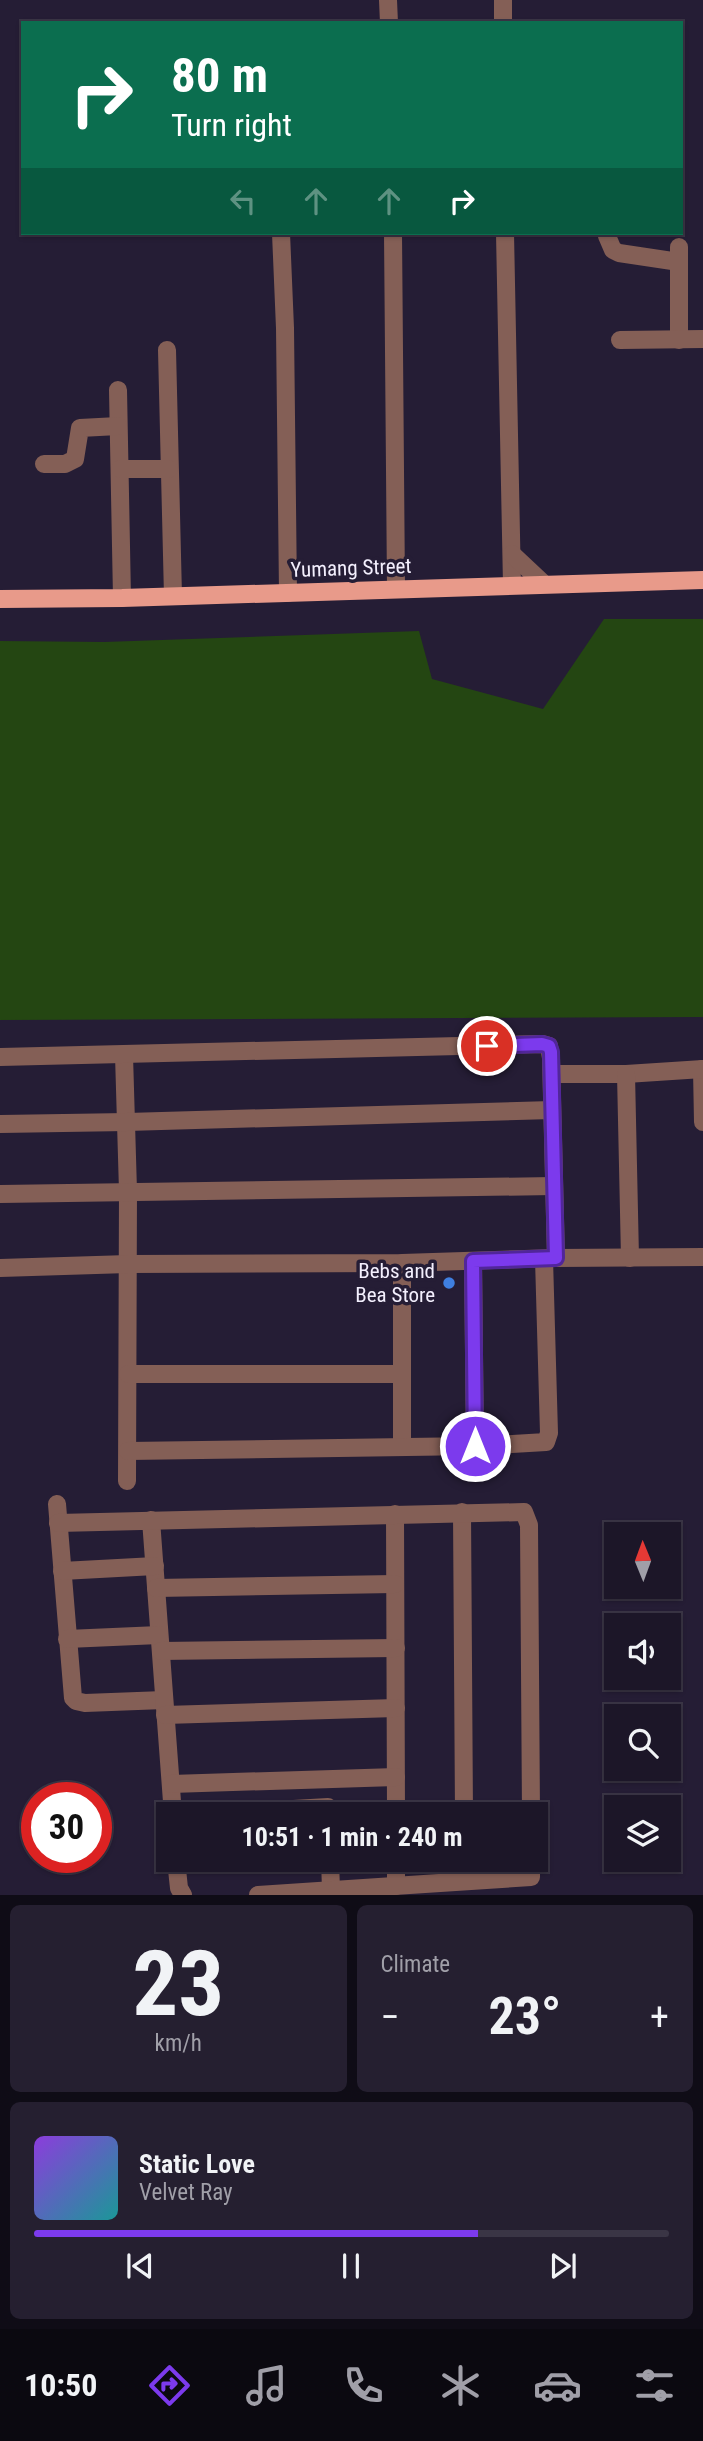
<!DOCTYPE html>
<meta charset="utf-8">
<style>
:root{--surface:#1c1628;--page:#251f30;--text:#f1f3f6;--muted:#a09fa8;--line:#3a3545;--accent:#7c3aed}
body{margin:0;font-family:"Roboto Condensed",sans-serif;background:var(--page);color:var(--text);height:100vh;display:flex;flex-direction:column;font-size:26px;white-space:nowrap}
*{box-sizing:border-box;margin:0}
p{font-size:23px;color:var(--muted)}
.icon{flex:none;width:38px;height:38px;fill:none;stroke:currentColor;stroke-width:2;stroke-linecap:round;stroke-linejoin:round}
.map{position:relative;height:1895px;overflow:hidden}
.panel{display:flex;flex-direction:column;gap:10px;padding:10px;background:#0f0c16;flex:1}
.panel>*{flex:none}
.hud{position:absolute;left:21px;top:21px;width:662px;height:214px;border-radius:0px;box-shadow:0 2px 5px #0004,0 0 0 2px var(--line);background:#0b6e4f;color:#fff;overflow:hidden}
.needle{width:46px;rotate:359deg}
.buttons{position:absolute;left:604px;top:1522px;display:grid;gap:14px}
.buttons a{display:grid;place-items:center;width:77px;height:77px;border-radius:0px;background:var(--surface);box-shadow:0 2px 5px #0004,0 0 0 2px var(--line);font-size:35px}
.speed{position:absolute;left:21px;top:1782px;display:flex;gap:14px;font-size:35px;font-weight:700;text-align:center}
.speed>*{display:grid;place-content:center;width:91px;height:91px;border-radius:50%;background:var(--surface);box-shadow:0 2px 5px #0004,0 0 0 2px var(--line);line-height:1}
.speed .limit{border:10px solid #d22;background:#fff;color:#111}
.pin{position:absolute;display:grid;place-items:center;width:60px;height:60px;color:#fff;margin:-30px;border:4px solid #fff;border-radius:50%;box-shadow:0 2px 7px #0007}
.me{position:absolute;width:77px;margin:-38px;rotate:0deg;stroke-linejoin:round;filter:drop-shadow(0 0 5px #0008)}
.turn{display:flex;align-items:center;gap:24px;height:147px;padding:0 35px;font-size:32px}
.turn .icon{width:91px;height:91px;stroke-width:2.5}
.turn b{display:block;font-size:49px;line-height:60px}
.lanes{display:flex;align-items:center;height:66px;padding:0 35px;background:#0003;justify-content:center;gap:35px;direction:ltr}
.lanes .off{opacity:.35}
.big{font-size:52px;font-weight:700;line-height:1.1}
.panel .card{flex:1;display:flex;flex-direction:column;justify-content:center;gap:10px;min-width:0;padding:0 24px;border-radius:10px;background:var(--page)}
.panel .dial{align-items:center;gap:0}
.dial b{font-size:91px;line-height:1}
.song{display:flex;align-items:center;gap:21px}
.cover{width:84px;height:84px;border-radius:10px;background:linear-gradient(135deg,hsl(270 70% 55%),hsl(180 70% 35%))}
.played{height:7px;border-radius:4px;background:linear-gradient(90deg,var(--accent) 70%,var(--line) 70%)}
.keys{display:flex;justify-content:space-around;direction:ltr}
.heat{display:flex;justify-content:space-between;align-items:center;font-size:38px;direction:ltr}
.panel .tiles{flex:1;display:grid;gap:10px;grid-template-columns:1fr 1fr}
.card:last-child{grid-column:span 2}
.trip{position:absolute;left:156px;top:1802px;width:392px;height:70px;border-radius:0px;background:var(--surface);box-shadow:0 2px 5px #0004,0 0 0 2px var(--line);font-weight:700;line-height:70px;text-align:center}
.dock{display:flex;height:112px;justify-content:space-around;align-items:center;background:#0b0910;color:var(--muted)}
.dock .icon{width:49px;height:49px}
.dock .selected{color:var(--accent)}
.dock b{font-size:32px;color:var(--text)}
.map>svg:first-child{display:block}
.green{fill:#244612}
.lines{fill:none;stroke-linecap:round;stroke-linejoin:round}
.minor{stroke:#845f56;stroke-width:18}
.major{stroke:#e89a8a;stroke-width:18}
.route-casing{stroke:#51269a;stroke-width:18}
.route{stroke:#7c3aed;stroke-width:12}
.shop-dot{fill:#3f7fe0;stroke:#251d35;stroke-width:2.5}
.labels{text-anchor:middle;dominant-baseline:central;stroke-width:7;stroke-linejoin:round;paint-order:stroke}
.street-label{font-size:21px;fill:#f3effd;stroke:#251d35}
.poi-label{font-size:21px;fill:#f3effd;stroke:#251d35;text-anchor:end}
</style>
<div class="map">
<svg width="703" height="1895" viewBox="0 0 703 1895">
<rect width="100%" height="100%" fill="#251d35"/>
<path class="green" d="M604,619H703V1017L0,1020V641L104,642L419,631L432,679L543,709Z"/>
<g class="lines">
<g class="minor">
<path d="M388,0L389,23"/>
<path d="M503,0V23"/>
<path d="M281,233L285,328L288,593"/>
<path d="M393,233L396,589"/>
<path d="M505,233L512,585"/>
<path d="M607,236L613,250L619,253L679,262"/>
<path d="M679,247V340"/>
<path d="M620,340L703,339"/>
<path d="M167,350L173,596"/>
<path d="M118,390L122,598"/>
<path d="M44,464H65L75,459L80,428L118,426"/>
<path d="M120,469H169"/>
<path d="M512,554L544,584"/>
<path d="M124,1055L128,1191L127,1481"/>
<path d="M0,1057L542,1044L549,1046L551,1058L556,1258"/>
<path d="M702,1069L703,1122"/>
<path d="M552,1074H626L703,1069"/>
<path d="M626,1074L630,1258"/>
<path d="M0,1124L127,1122L552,1110"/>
<path d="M0,1194L553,1186"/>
<path d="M473,1261L475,1446"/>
<path d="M0,1268L128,1264L402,1263L556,1258L703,1257"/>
<path d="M128,1374H401"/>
<path d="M402,1447V1263"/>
<path d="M128,1451L475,1446L546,1442L549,1433L544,1259"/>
<path d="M57,1504L73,1698L76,1701L85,1703L164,1700"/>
<path d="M462,1512L464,1815"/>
<path d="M395,1514L396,1815"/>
<path d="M151,1520L173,1815"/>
<path d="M58,1523L524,1512L529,1525L531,1815"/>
<path d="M62,1571L155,1566"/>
<path d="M156,1588L395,1584"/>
<path d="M67,1639L159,1635"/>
<path d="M161,1651L396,1648"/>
<path d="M165,1715L396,1708"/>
<path d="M171,1784L396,1777"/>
<path d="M191,1815L328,1807"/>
<path d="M176,1860L179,1888L183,1895"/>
<path d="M330,1860L331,1890"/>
<path d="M396,1860V1886"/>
<path d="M464,1860L465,1881"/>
<path d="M258,1895L531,1877V1860"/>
</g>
<path class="major" d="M0,599L122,598L703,580"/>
</g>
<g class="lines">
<defs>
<path id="route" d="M475,1446L473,1261L556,1258L551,1052L549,1046L542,1044L487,1046"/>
</defs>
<use href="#route" class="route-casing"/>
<use href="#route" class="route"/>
</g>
<circle class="shop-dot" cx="449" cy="1283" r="7"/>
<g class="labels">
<g class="street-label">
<text transform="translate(351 568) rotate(-2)">Yumang Street</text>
</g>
<g class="poi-label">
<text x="435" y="1271">Bebs and<tspan x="435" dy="24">Bea Store</tspan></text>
</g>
</g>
</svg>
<div class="buttons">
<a><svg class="needle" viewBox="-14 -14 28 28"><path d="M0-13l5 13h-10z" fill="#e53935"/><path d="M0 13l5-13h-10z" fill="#a09fa8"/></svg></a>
<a><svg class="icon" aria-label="sound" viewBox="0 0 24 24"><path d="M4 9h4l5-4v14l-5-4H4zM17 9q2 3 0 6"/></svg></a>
<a><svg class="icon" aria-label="search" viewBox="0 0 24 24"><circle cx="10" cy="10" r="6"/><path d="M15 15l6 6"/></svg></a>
<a><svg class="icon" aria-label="layers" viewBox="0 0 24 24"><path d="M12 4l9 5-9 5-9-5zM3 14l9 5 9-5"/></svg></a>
</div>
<div class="speed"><div class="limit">30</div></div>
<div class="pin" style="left:487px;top:1046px;background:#d93025"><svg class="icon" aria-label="arrive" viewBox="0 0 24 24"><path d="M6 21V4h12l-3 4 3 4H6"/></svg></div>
<svg class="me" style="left:475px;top:1446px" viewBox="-20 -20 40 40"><circle r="17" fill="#7c3aed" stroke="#fff" stroke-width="3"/><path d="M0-11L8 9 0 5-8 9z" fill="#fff"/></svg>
<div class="trip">10:51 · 1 min · 240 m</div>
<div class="hud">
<div class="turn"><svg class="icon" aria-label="right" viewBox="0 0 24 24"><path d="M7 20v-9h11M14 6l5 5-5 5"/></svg><div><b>80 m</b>Turn right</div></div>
<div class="lanes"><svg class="icon off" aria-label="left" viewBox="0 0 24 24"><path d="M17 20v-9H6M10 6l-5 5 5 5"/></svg><svg class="icon off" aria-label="ahead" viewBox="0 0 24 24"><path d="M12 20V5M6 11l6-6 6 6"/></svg><svg class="icon off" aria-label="ahead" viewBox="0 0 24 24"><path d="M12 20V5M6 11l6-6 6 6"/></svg><svg class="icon" aria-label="right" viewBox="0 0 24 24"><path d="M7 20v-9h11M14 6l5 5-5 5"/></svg></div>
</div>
</div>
<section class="panel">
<div class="tiles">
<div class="card dial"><b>23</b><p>km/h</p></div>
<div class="card"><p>Climate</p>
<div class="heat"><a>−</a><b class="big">23°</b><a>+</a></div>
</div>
<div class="card">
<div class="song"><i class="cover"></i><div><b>Static Love</b><p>Velvet Ray</p></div></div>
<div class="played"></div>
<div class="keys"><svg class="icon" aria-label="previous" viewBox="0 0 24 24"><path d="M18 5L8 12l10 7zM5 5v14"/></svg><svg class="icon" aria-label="pause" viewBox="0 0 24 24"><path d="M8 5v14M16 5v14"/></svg><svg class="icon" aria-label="next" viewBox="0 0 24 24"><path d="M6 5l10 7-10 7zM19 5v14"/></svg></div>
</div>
</div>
</section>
<nav class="dock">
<b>10:50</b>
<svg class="icon selected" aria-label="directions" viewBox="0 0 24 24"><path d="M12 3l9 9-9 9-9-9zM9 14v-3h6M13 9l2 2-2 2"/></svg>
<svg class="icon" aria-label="music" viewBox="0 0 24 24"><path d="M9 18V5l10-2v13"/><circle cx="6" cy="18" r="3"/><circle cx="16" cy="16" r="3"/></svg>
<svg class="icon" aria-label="phone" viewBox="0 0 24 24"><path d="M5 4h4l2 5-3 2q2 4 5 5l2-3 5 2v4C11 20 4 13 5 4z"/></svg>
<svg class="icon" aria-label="climate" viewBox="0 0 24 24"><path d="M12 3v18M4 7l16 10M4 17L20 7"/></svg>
<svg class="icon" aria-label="car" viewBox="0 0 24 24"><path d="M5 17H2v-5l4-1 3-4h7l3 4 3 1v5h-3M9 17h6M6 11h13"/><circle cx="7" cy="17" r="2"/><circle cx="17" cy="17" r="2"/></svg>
<svg class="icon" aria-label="filters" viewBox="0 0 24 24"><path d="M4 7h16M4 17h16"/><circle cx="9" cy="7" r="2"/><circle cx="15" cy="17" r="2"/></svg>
</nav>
